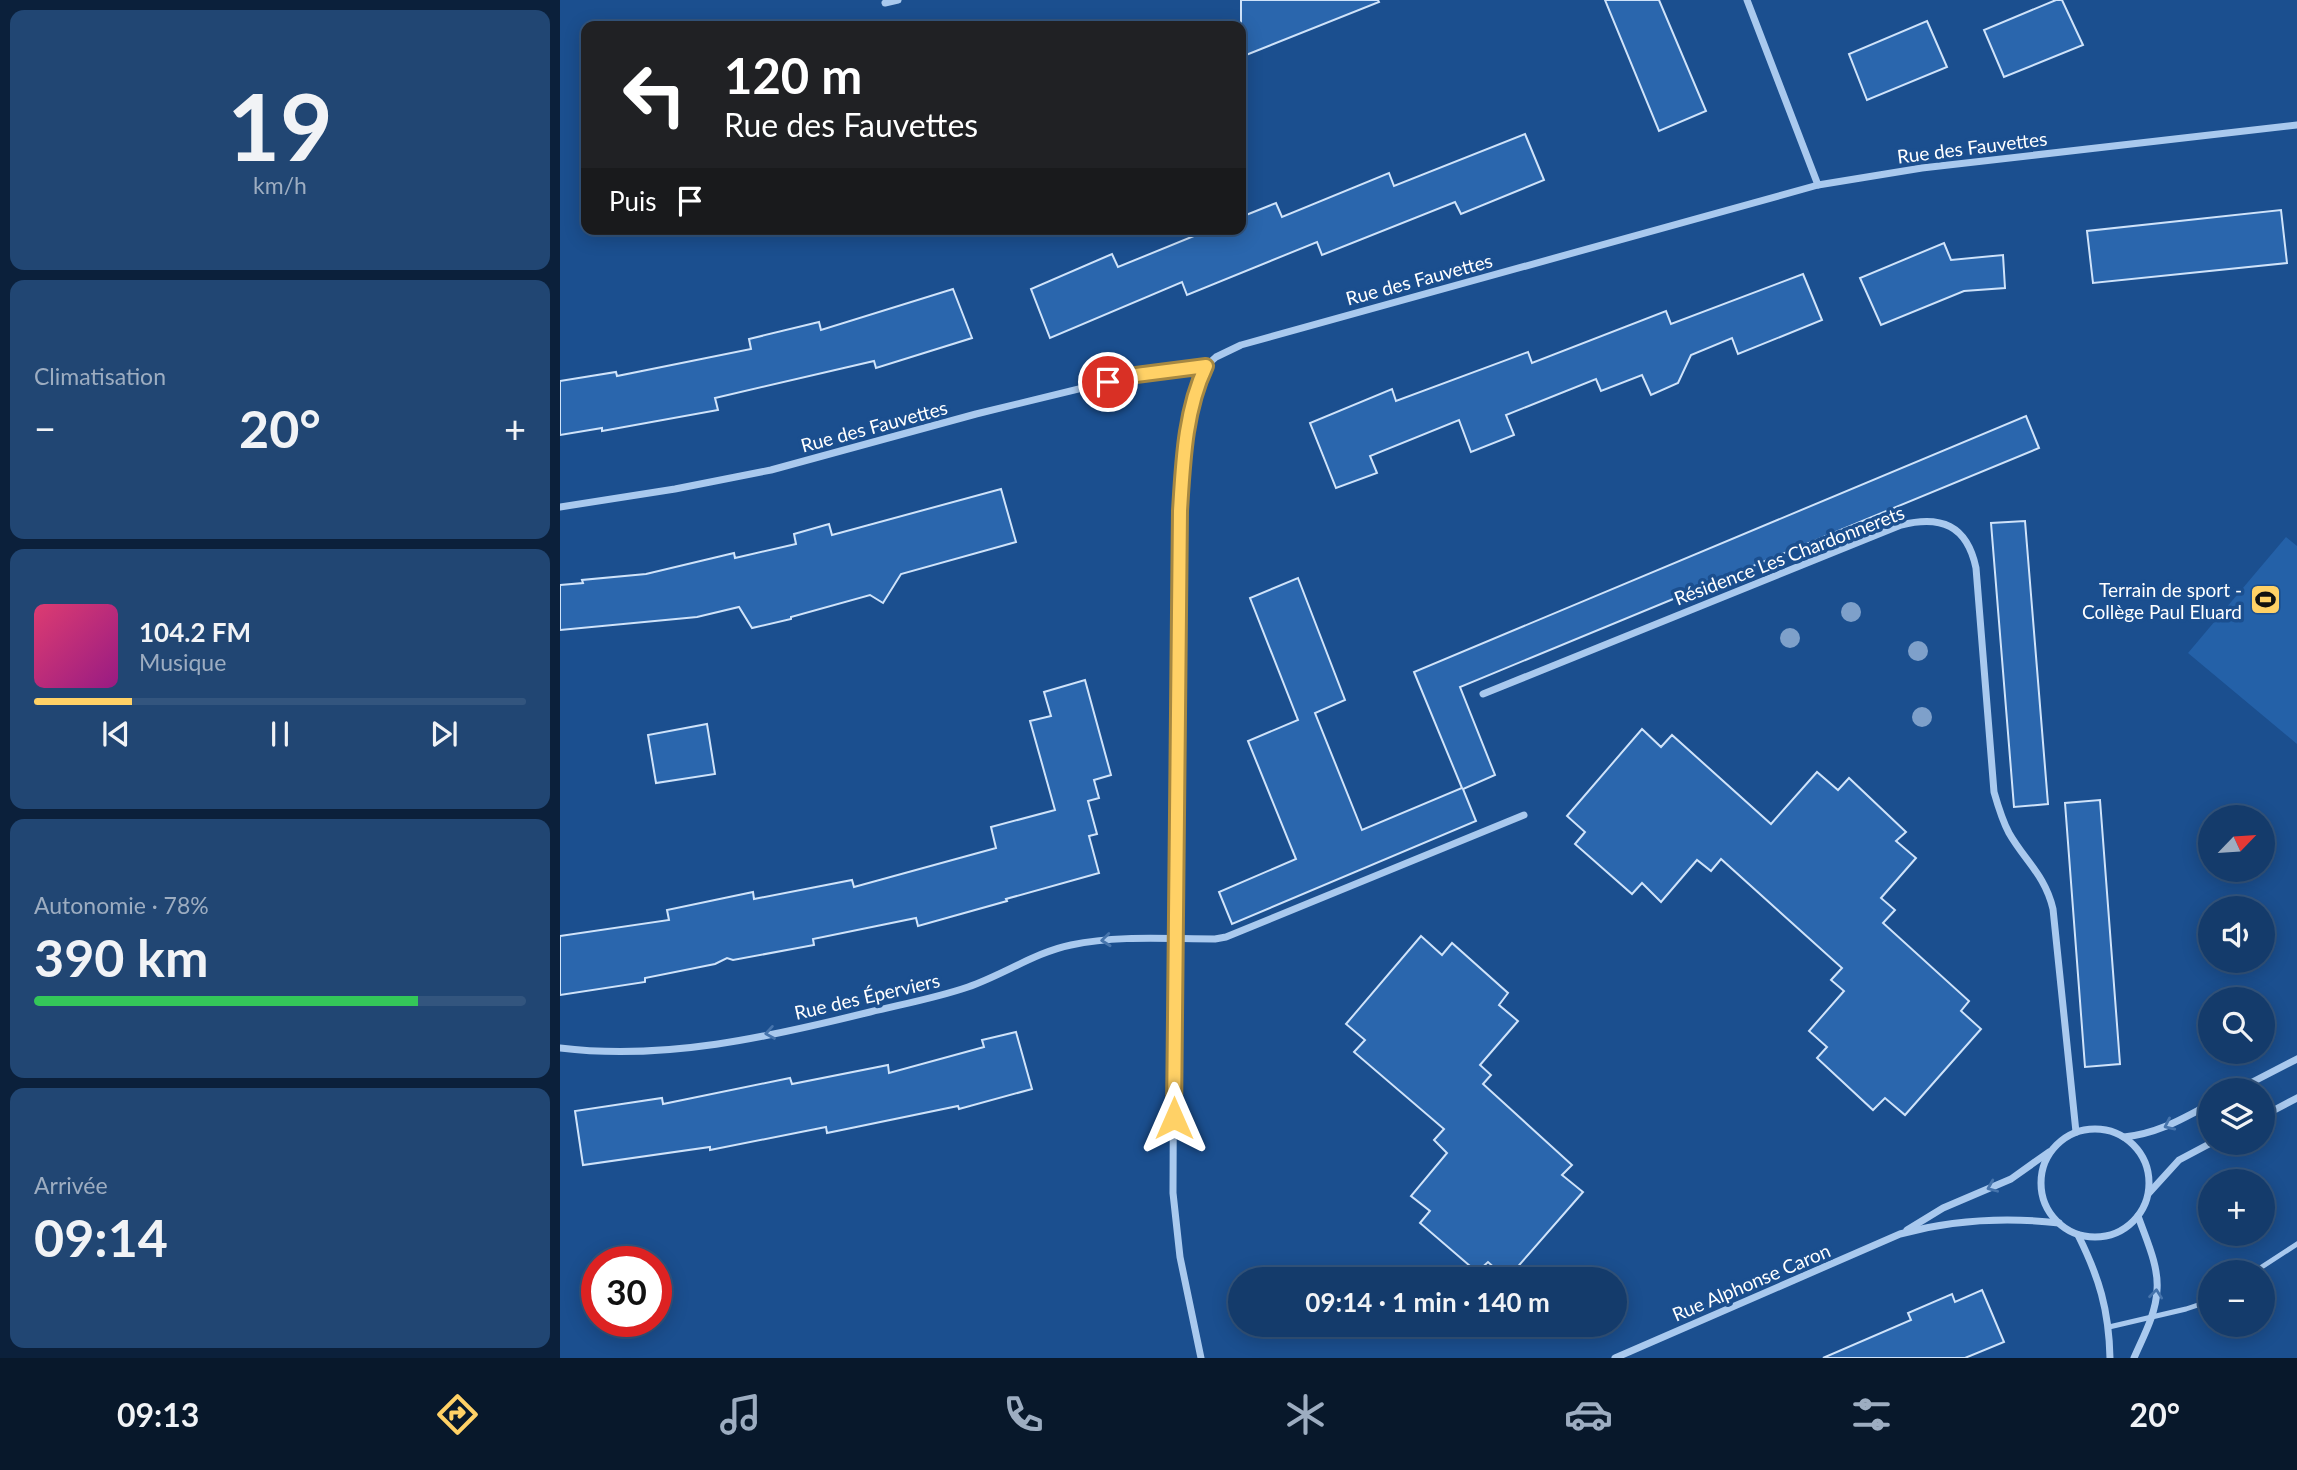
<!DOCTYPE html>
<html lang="fr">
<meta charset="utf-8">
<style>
:root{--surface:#143b6b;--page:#214673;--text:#f1f3f6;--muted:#9dadc1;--line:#33557e;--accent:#ffd166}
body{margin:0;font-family:Lato,sans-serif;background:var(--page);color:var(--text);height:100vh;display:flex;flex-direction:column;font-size:26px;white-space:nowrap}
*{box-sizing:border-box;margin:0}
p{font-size:23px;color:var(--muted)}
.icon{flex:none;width:38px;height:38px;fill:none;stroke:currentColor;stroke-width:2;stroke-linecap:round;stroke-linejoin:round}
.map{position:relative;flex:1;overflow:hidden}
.drawer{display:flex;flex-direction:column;gap:10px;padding:10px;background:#0b203b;width:560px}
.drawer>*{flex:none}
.guide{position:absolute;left:21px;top:21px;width:665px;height:214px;border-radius:14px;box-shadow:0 4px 18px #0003,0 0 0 2px var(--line);background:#202124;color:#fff;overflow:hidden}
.needle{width:46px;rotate:65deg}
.tools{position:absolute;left:1638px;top:805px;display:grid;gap:14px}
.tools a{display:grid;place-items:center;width:77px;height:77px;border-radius:50%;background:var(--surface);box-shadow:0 4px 18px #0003,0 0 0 2px var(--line);font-size:35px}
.speed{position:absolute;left:21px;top:1246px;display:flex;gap:14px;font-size:35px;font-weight:700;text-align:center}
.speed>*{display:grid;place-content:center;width:91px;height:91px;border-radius:50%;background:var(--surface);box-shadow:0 4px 18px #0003,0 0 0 2px var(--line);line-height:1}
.speed .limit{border:10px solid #d22;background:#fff;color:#111}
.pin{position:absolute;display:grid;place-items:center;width:60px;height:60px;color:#fff;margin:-30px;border:4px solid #fff;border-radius:50%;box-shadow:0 2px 7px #0007}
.me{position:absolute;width:77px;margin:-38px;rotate:0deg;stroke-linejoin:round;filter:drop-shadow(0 0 5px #0008)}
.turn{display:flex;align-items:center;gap:24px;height:147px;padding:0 28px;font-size:32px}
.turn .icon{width:91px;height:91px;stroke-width:2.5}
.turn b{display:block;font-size:49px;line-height:60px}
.then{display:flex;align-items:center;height:66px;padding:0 28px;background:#0003;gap:14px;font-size:26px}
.big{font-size:52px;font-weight:700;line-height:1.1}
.drawer .card{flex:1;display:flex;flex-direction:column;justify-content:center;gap:10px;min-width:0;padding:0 24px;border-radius:14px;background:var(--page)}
.drawer .dial{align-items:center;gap:0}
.dial b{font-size:91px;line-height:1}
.song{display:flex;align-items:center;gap:21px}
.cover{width:84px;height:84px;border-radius:10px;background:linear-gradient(135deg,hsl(340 70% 55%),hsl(310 70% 35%))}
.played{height:7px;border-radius:4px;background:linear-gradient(90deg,var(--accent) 20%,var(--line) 20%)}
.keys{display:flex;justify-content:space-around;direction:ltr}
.heat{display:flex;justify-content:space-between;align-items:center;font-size:38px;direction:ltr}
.charge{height:10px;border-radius:5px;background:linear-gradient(90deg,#34c759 78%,var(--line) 0)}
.trip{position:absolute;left:668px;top:1267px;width:399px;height:70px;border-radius:35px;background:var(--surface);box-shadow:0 4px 18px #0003,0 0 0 2px var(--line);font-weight:700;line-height:70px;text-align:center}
.tabs{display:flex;height:112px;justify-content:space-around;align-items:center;background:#08182b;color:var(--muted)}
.tabs .icon{width:49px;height:49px}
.tabs .current{color:var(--accent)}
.tabs b{font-size:32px;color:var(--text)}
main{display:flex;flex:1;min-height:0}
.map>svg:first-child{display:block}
.green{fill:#2461a8}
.building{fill:#2a66ad;stroke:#cfe3fa;stroke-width:2}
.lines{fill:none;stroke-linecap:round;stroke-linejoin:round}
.lane{stroke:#a9c9ee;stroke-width:5}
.street{stroke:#a9c9ee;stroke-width:7}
.tree{fill:#7ea0ca}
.oneway{stroke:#4674ac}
.route-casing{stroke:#a68842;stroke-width:18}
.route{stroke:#ffd166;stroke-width:12}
.labels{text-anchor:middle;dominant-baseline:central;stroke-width:7;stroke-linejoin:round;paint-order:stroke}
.street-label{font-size:19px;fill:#fff;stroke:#1b4f8f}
.poi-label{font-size:19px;fill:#fff;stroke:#1b4f8f;text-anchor:end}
</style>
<main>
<section class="drawer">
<div class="card dial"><b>19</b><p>km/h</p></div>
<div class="card"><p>Climatisation</p>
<div class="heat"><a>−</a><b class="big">20°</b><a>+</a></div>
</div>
<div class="card">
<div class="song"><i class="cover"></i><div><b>104.2 FM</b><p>Musique</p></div></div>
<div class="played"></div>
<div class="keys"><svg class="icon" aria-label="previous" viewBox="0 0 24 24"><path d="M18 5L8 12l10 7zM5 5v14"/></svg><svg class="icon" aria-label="pause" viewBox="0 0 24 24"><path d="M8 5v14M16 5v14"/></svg><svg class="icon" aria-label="next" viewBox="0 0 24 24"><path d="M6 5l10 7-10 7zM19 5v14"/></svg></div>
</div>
<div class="card"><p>Autonomie · 78%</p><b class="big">390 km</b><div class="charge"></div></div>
<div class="card"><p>Arrivée</p><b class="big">09:14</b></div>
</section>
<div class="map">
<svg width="1737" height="1358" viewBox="0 0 1737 1358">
<rect width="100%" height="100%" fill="#1b4f8f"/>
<path class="green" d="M1726,537L1737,546V744L1628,653Z"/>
<g class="building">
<path d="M681,0H818L819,2L681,57Z"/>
<path d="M1045,0H1099L1146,111L1099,131Z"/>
<path d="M1496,0H1502L1523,45L1444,77L1424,30Z"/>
<path d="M1367,21L1387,67L1307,100L1289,54Z"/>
<path d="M965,134L984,180L901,214L895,202L762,255L757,242L627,295L622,282L490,338L471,289L552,254L558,267L651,229H681V217L716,203L722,217L829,173L834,186Z"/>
<path d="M1721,210L1727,263L1533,283L1527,231Z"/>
<path d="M1384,243L1391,260L1443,255L1445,288L1404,291L1321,325L1300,278Z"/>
<path d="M1243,274L1262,320L1178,354L1172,338L1131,355L1118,383L1091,395L1082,375L1041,391L1036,379L946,415L954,435L911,452L899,420L810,456L817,473L776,488L750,423L832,389L836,401L968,352L972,363L1106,311L1111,324Z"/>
<path d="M393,289L412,338L316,368L314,361L155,398L158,410L42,431V428L0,435V381L56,372L57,376L191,349L189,339L259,322L261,330Z"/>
<path d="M1466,416L1479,448L900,687L935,775L903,789L916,821L672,924L659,892L736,859L688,741L738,720L690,598L738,578L785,700L755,713L802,830L902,788L854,672Z"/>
<path d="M441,489L456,542L341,574L323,603L310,595L231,617V619L192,628L179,607L137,617L0,630V585L23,583L22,580L86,574L174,553L175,558L236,544L234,534L269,524L272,535Z"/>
<path d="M1465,521L1488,804L1454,807L1431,523Z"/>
<path d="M525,680L551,775L534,780L539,798L528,801L537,834L529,836L539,873L446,899L447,901L358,926L356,918L253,939L254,945L173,960L167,958L155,964L85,978V982L0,995V936L109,920L107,910L193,892L194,899L292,880L294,887L436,848L431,827L495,810L470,721L491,716L484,692Z"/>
<path d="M147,724L155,774L96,783L88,735Z"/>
<path d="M1082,729L1101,747L1112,735L1211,824L1257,772L1278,790L1289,778L1346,832L1336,841L1356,858L1321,898L1335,910L1323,923L1409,1001L1401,1011L1421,1029L1345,1115L1325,1098L1313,1110L1257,1058L1267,1047L1249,1031L1284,991L1271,980L1282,968L1161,859L1151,871L1137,860L1101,902L1082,883L1072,894L1015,844L1025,832L1007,816Z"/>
<path d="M1540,800L1560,1064L1525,1067L1505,803Z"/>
<path d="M861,936L882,955L892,943L948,993L939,1005L958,1021L920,1065L931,1075L923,1084L1012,1165L1002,1175L1023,1192L947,1279L928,1262L917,1272L860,1223L870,1211L851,1196L887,1153L874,1140L884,1129L794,1052L805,1040L786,1024Z"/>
<path d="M456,1032L472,1089L399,1109L398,1106L267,1133L266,1127L150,1150V1147L23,1165L15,1111L102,1098L103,1104L230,1078L232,1084L328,1065L329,1073L424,1047L422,1040Z"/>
<path d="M1422,1290L1444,1342L1405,1358H1263L1351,1320L1348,1313L1392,1294L1395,1302Z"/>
</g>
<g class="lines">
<g class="lane">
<path d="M1694,1272L1737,1244"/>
<path d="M1549,1327L1626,1309L1650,1301"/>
</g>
<g class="street">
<path d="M1187,0L1258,185"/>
<path d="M325,3L338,0"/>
<path d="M0,507L115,489L211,470L416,414L576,375L646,366L656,357L681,345L1258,185L1362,168L1737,125"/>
<path d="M923,694L1341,525C1381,515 1407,525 1416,568L1434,792C1438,806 1442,820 1449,833C1465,861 1485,875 1493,909L1516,1132"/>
<path d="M0,1048C104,1061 209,1037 310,1012C343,1004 376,998 408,987C443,975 476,952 511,945C558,935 607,939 655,939L666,937L964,815"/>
<path d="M1677,1090L1737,1059"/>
<path d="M1703,1116L1737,1098"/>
<circle cx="1535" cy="1183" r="54"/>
<path d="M1564,1137C1597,1134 1622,1119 1650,1104"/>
<path d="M1589,1193L1619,1160L1651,1143"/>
<path d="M1347,1230L1383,1208L1451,1179L1489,1152"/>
<path d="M1518,1235C1539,1277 1549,1310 1550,1358"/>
<path d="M641,1358L620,1257L613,1193L614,939L621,486C626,444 628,403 646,366"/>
<path d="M1055,1358L1340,1234C1392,1220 1446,1217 1499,1223"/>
<path d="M1574,1358C1583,1337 1596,1314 1597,1290C1599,1266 1586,1239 1578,1216"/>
</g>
</g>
<g class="tree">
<circle cx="1291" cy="612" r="10"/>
<circle cx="1230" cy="638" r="10"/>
<circle cx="1358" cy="651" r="10"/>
<circle cx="1362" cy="717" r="10"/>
</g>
<defs><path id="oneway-chevron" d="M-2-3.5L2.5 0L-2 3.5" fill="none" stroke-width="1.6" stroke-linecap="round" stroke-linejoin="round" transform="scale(1.75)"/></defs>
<g class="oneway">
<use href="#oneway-chevron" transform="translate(546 940) rotate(174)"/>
<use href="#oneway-chevron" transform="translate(210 1033) rotate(170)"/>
<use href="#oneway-chevron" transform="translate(1609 1125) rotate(155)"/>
<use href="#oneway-chevron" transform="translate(1432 1187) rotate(157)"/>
<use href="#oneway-chevron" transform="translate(1596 1294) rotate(-84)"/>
</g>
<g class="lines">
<defs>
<path id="route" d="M548,382L576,375L646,366C625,410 623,462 620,511L614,1118"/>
</defs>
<use href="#route" class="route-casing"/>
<use href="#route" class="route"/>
</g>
<defs>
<symbol id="stadium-square" viewBox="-11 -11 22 22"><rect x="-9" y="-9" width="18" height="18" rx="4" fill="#ffd166" stroke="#1b4f8f"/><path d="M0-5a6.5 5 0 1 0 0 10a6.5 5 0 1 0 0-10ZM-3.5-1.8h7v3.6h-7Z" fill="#111"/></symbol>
</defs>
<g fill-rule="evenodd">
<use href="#stadium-square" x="1688" y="582" width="35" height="35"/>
</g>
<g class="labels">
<g class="street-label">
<text transform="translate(1412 147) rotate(-7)">Rue des Fauvettes</text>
<text transform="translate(859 279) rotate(-15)">Rue des Fauvettes</text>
<text transform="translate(314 426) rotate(-15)">Rue des Fauvettes</text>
<text transform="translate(1229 555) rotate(-21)">Résidence Les Chardonnerets</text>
<text transform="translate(307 996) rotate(-13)">Rue des Éperviers</text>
<text transform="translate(1191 1282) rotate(-23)">Rue Alphonse Caron</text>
</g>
<g class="poi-label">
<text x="1682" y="589">Terrain de sport -<tspan x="1682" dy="22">Collège Paul Eluard</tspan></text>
</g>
</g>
</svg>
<div class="tools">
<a><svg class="needle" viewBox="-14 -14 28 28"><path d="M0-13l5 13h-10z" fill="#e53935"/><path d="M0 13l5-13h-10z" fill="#9dadc1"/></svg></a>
<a><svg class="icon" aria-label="sound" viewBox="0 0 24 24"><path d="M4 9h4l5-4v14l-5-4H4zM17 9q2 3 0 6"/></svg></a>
<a><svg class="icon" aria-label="search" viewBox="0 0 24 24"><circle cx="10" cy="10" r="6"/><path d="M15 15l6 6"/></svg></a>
<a><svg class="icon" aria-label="layers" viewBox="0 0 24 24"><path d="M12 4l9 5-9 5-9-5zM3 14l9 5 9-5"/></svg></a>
<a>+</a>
<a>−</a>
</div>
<div class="speed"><div class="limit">30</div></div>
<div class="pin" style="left:548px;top:382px;background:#d93025"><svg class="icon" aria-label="arrive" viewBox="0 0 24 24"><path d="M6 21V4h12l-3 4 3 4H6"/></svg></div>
<svg class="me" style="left:614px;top:1118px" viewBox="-20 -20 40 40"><path d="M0-17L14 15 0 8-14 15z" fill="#ffd166" stroke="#fff" stroke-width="4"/></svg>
<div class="trip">09:14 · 1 min · 140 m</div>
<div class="guide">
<div class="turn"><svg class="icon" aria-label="left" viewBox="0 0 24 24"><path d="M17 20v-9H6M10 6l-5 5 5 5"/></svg><div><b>120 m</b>Rue des Fauvettes</div></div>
<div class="then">Puis<svg class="icon" aria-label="arrive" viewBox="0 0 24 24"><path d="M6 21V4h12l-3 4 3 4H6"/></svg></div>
</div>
</div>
</main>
<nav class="tabs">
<b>09:13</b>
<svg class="icon current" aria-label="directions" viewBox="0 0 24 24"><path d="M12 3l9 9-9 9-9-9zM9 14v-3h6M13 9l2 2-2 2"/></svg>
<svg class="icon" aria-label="music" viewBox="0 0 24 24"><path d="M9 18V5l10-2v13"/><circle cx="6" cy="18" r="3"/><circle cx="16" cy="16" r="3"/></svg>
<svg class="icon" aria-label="phone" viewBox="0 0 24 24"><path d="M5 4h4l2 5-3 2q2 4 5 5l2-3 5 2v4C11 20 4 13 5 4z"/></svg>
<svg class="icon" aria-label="climate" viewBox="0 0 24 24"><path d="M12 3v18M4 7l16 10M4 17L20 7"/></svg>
<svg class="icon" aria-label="car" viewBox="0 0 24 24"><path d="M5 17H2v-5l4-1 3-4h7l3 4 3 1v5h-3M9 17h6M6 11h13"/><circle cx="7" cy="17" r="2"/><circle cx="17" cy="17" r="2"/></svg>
<svg class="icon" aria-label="filters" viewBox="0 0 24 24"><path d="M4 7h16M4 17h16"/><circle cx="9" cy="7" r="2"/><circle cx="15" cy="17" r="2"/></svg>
<b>20°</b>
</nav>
